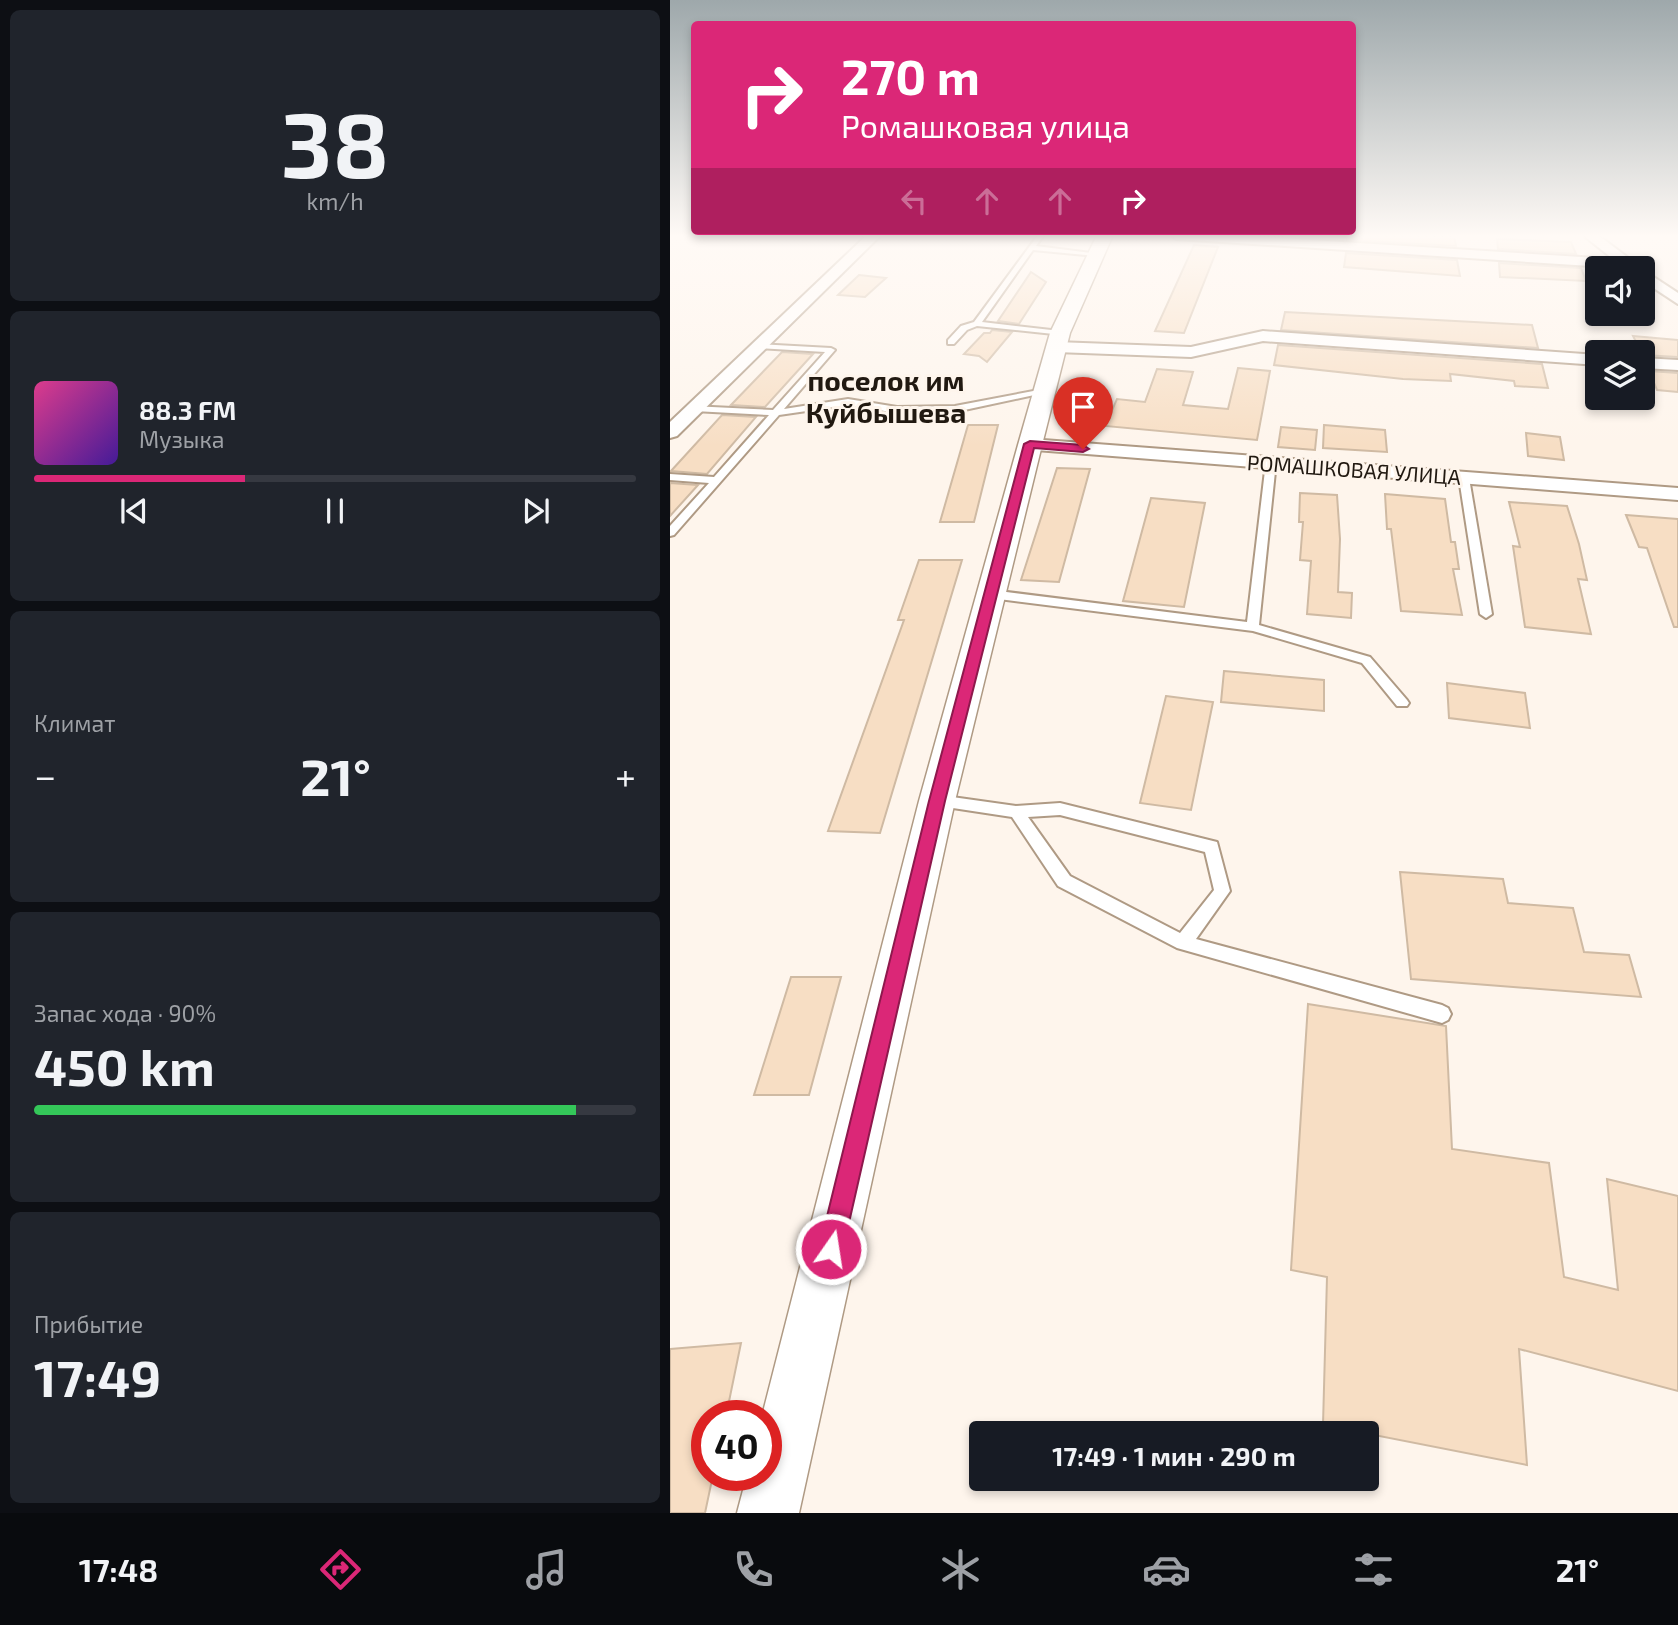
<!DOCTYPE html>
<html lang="ru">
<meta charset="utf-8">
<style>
:root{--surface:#171b24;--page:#20242c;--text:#f1f3f6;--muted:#9ea1a6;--line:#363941;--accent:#db2777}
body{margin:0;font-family:"Exo 2",sans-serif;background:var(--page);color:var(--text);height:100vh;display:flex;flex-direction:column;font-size:26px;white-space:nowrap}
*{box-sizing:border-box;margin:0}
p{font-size:23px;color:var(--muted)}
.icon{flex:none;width:38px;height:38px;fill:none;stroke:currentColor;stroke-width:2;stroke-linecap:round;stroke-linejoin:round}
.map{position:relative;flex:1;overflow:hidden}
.panel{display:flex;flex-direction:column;gap:10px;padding:10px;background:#0d0f14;width:670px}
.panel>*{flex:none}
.banner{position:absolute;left:21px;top:21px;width:665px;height:214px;border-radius:7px;box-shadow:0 4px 10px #0003;background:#db2777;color:#fff;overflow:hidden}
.buttons{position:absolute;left:915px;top:256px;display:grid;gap:14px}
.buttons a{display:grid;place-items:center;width:70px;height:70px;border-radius:7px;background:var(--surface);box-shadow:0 4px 10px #0003;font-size:35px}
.speed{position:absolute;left:21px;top:1400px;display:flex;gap:14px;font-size:35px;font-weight:700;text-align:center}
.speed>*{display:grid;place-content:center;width:91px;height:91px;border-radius:50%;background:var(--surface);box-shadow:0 4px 10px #0003;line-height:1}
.speed .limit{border:10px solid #d22;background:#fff;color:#111}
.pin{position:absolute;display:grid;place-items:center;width:60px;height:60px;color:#fff;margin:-72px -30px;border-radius:50% 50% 50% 0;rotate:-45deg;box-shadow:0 0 7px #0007}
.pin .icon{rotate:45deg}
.me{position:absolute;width:77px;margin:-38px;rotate:13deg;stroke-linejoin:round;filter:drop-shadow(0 0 5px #0008)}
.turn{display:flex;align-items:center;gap:24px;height:147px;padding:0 35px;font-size:32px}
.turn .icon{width:91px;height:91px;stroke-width:2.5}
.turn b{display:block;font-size:49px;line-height:60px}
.lanes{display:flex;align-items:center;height:66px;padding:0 35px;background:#0003;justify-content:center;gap:35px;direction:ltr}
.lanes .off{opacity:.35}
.big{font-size:52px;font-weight:700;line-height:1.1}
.panel .tile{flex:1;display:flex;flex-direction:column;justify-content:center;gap:10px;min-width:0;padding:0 24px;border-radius:10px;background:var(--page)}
.panel .dial{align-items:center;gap:0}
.dial b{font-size:91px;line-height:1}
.song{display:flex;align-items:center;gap:21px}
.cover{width:84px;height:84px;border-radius:10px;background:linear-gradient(135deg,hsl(330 70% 55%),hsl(260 70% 35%))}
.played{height:7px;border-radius:4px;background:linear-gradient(90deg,var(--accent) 35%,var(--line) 35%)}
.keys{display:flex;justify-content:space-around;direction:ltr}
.heat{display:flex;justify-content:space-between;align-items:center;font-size:38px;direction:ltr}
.charge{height:10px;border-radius:5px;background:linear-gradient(90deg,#34c759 90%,var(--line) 0)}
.trip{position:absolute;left:299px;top:1421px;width:410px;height:70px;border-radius:7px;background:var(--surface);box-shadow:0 4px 10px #0003;font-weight:700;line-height:70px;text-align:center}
.menu{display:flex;height:112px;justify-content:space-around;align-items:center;background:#090b0e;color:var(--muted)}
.menu .icon{width:49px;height:49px}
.menu .active{color:var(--accent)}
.menu b{font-size:32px;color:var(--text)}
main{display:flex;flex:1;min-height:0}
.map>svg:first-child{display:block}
.building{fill:#f7dec4;stroke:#cfbaa3;stroke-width:2}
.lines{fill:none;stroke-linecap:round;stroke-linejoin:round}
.service-casing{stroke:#af9a84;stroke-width:4}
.minor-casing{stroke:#af9a84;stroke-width:4}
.tertiary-casing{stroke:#af9a84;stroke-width:3}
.service{fill:#fff;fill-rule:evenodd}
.minor{fill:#fff;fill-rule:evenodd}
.tertiary{fill:#fff;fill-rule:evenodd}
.route{fill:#db2777;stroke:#8e194d;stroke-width:2}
.labels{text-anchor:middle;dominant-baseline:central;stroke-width:6;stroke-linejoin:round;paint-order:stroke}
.far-street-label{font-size:21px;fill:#211911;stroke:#fef5ec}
.far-district-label{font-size:28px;font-weight:bold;fill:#211911;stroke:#fef5ec}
</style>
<main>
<section class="panel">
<div class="tile dial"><b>38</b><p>km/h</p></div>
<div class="tile">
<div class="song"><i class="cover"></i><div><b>88.3 FM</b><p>Музыка</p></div></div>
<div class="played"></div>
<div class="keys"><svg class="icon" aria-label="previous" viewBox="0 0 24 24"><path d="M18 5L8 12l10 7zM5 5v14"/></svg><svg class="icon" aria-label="pause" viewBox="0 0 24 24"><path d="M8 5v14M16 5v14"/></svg><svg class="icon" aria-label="next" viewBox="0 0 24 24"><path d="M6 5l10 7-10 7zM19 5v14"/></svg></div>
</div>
<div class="tile"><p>Климат</p>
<div class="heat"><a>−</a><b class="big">21°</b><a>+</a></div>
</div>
<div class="tile"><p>Запас хода · 90%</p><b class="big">450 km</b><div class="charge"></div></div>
<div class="tile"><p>Прибытие</p><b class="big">17:49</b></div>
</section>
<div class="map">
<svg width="1008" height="1513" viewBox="0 0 1008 1513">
<rect width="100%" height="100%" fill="#fef5ec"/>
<g class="building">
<path d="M678,235L784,236L786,246L677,240Z"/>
<path d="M827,239L901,242L906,254L828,249Z"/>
<path d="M524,245L548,247L514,333L485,331Z"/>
<path d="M676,253L787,260L790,276L674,267Z"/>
<path d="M829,263L911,268L916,281L830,277Z"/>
<path d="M361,272L376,282L349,324L328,321Z"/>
<path d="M189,275L216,278L195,297L168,295Z"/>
<path d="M615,312L862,325L868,348L611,330Z"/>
<path d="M322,330L342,332L317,362L309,356L294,354L314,333H320Z"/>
<path d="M963,336L1008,340V357L973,355Z"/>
<path d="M608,345L872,364L878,388L845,386L844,381L780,374L781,381L733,379L604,365Z"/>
<path d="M112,352L143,354L95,407L61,405Z"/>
<path d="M568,368L600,371L587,440L435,426L447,399L475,402L487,369L523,372L513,405L558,409Z"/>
<path d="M979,371L1008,373V392L987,390Z"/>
<path d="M52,415L86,417L37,474L1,471Z"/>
<path d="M298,425H328L304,522H270Z"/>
<path d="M654,425L715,430L717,452L653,448Z"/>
<path d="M611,427L647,430L645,450L608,447Z"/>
<path d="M856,433L890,437L894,460L858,456Z"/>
<path d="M387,468L420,469L389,582L351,580Z"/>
<path d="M0,483L28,485L0,516Z"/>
<path d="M630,493L667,495L670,539L668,592L682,593L681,618L637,614L641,561L630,560L633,522H629Z"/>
<path d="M715,494L775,499L781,542H785L789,569H783L792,615L731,611L721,529H717Z"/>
<path d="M481,498L535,503L514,607L453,601Z"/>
<path d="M839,502L897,506L909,544L917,580L908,579L921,634L855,627L843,546L850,547Z"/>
<path d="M956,515L1008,519V627H1004L977,548L969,547Z"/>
<path d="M249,560H292L210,833L158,831L234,620H228Z"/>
<path d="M554,671L654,680V711L551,702Z"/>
<path d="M777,683L855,693L860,728L779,718Z"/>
<path d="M496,696L543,702L521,810L470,803Z"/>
<path d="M730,872L833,879L838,903L903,908L914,952L959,955L971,997L741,979Z"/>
<path d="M121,977H171L139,1095H84Z"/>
<path d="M638,1004L776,1026L782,1149L879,1163L894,1277L948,1290L937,1179L1008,1196V1391L849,1349L857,1465L653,1425L657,1277L621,1270Z"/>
<path d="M71,1343L56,1416H37V1475H43L35,1513H0V1349Z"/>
</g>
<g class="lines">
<defs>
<g id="service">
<path d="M368,235H374L366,246L429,254L426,256L363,250L312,322L390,331L394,333L393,335L307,326L297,330L284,344H278V340L291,326L304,322Z"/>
<path d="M85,344L161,348L165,350L114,409L178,399L227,407L285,406L374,389L378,392L285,412L227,413L178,405L109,415L4,535L0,536V526L39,483L0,480V474L44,477L99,415L24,411L21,410V406L103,410L155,352L88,348H85Z"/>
<path d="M601,459L606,462L589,625L700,657L737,700L739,703L737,706H727L692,663L583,631L321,598L315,594L321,590L577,622L596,462Z"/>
<path d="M794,475L799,478L822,614L816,618L810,614L789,478Z"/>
<path d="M268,795L346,806L390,803L547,842L560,891L526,939L772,1005L778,1008L781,1014L778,1020L772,1023L507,948L388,886L342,817L263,805L261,801L263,797ZM390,815L535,852L544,890L510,933L400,876L358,817Z"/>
</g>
<g id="minor">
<path d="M197,235H211L7,436L0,438V422Z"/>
<path d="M500,235H562L943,259L913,235H928L969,266L952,268L506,239Z"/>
<path d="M973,270L1008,293V304L973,281Z"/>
<path d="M593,331L928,355V365L593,341L521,357L386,352L378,347L386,342L521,347Z"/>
<path d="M973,358L1008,360V370L973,368Z"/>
<path d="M360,439L1008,488V500L353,449L350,445Z"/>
</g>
<path id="tertiary" d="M427,235H443L400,333L372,445L285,801L129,1513H67L77,1475H96V1416H92L249,801L348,445L380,333Z"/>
</defs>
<use href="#service" class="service-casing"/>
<use href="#minor" class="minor-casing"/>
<use href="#tertiary" class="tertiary-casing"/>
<use href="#service" class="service"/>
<use href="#minor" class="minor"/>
<use href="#tertiary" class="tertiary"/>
</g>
<linearGradient id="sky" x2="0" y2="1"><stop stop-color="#9ea8ab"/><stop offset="0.53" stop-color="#fffaf6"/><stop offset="1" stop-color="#fffaf6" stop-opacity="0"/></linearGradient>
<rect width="1008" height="446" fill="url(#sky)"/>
<path class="route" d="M360,441L413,445L419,449L413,452L364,448L275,801L173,1249L169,1258L161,1261L152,1258L149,1249L259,801L354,444Z"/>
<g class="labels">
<g class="far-street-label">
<text transform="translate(684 469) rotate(4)">РОМАШКОВАЯ УЛИЦА</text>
</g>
<g class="far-district-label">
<text x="216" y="380">поселок им<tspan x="216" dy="32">Куйбышева</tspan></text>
</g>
</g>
</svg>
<div class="buttons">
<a><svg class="icon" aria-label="sound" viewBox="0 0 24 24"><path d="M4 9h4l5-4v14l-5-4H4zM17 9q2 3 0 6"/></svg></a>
<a><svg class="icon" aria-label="layers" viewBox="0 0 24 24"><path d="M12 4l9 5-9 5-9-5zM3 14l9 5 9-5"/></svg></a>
</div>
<div class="speed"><div class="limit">40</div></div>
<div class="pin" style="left:413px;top:449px;background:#d93025"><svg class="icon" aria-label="arrive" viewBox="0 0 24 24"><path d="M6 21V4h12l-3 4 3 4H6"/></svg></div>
<svg class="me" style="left:161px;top:1249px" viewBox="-20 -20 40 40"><circle r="17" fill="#db2777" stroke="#fff" stroke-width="3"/><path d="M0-11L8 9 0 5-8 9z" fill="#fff"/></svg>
<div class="trip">17:49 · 1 мин · 290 m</div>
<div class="banner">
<div class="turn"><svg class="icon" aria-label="right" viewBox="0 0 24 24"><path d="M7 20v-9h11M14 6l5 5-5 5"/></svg><div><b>270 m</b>Ромашковая улица</div></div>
<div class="lanes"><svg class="icon off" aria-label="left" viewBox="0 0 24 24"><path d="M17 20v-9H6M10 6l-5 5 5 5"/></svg><svg class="icon off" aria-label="ahead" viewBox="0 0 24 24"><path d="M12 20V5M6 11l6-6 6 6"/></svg><svg class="icon off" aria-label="ahead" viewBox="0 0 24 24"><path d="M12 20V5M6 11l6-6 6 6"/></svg><svg class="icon" aria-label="right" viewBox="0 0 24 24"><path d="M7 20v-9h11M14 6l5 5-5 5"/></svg></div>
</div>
</div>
</main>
<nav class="menu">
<b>17:48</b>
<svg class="icon active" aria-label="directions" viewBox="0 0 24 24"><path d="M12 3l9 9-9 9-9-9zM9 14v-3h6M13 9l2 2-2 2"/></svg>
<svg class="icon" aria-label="music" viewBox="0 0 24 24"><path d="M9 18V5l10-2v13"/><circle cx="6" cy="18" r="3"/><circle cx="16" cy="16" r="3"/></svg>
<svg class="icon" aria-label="phone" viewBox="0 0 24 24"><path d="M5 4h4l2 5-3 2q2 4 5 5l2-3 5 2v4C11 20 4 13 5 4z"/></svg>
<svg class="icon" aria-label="climate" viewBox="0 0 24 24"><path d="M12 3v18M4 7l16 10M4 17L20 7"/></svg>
<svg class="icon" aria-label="car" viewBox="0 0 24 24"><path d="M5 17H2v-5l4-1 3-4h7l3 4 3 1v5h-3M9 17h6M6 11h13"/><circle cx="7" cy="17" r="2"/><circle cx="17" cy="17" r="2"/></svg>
<svg class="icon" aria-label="filters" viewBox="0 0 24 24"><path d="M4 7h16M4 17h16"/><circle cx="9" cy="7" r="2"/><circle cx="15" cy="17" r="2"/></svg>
<b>21°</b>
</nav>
